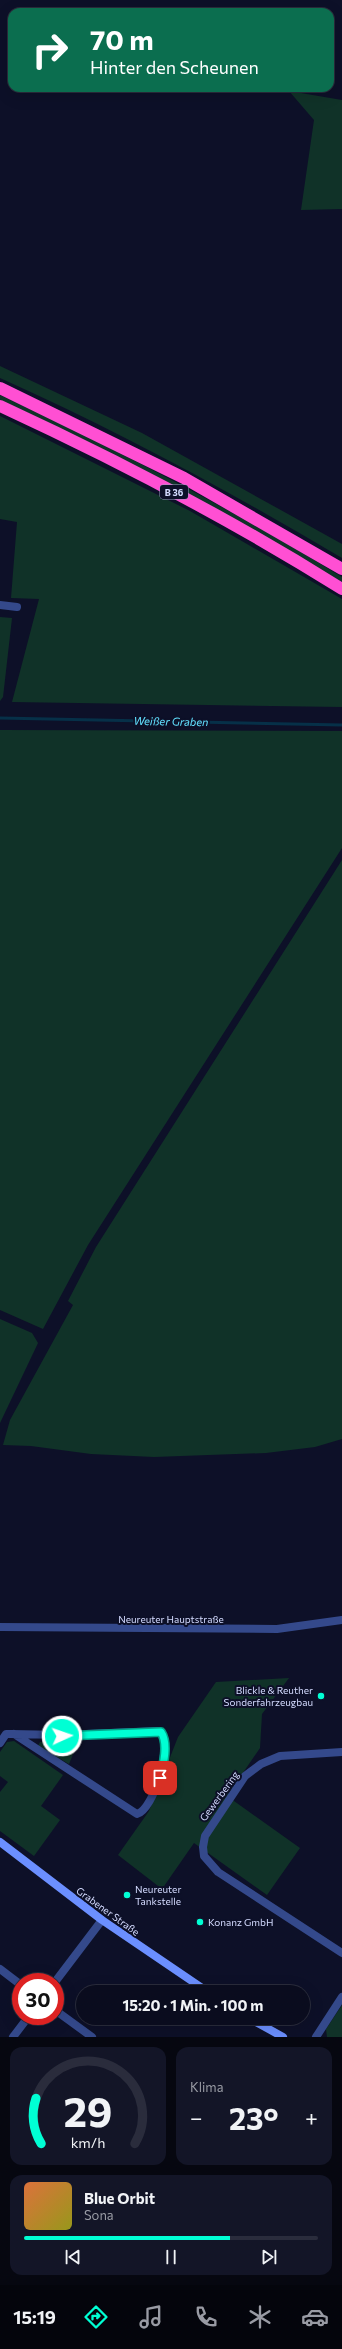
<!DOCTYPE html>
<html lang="de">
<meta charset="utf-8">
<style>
:root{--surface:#0a0c1e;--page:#131527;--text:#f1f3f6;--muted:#999ba4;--line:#2a2c3c;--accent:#00ffd4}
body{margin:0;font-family:Commissioner,sans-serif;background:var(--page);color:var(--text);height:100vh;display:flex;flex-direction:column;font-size:15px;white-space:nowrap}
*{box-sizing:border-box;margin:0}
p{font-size:13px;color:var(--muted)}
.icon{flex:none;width:22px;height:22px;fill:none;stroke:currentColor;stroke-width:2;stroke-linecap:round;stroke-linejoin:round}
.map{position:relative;height:2037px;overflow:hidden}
.details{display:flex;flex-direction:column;gap:10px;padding:10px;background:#060710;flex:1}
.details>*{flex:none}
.banner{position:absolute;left:8px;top:8px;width:326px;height:84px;border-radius:12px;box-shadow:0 4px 16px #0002,0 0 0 1px var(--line);background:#0b6e4f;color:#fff;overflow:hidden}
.speed{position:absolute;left:12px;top:1973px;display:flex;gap:8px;font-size:20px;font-weight:700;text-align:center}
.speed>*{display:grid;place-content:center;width:52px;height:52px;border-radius:50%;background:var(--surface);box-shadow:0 4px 16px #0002,0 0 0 1px var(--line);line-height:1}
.speed .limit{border:6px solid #d22;background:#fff;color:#111}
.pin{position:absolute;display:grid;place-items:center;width:34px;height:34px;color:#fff;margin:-17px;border-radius:8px;box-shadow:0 2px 6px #0006}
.me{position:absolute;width:44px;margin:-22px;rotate:87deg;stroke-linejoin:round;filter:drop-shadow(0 0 3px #0008)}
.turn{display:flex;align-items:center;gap:14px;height:84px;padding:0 16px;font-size:18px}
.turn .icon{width:52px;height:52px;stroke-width:2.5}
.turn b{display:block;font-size:28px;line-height:34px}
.big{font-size:30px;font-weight:700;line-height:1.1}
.details .card{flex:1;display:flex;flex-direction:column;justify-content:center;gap:6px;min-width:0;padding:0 14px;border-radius:12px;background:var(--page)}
.details .dial{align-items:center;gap:0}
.dial svg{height:104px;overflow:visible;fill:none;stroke:var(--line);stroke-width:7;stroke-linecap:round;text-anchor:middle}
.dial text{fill:var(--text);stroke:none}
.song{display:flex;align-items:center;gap:12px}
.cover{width:48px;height:48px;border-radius:6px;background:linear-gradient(135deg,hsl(20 70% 55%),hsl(60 70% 35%))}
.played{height:4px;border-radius:2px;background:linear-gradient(90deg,var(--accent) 70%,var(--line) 70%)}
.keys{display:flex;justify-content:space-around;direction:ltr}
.heat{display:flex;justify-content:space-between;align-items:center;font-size:22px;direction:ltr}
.details .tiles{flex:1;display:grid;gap:10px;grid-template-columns:1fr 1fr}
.card:last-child{grid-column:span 2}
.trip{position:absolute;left:76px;top:1985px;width:234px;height:40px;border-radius:20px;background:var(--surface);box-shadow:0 4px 16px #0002,0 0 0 1px var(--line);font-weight:700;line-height:40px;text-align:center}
.tab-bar{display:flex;height:64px;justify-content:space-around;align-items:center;background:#04050c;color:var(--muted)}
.tab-bar .icon{width:28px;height:28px}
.tab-bar .on{color:var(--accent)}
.tab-bar b{font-size:18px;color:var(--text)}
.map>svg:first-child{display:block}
.green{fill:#103228}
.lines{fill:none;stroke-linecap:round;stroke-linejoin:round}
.stream{stroke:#063048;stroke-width:3}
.street{stroke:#34498b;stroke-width:8}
.secondary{stroke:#6b8fff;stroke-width:8}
.highway{stroke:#ff4fd3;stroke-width:12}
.route-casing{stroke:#00a68a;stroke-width:10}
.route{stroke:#00ffd4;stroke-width:7}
.poi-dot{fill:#00ffd4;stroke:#0d1028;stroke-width:1.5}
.labels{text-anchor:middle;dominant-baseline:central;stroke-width:4;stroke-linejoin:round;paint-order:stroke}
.shield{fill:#0d1028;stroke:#989ebe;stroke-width:1}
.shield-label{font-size:9px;font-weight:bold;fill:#d4dbff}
.street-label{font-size:10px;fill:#d4dbff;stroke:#0d1028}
.poi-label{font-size:10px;fill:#d4dbff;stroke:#0d1028;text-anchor:start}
.water-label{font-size:11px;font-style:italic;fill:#62e1ff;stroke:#0d1028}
</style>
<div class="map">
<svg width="342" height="2037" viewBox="0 0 342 2037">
<rect width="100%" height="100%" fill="#0d1028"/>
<g class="green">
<path d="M289,91L342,100V209L301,210L314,120Z"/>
<path d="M0,366L142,433L342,544V558C231,492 118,431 0,378Z"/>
<path d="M0,395C117,450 232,509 342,577V582C231,515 118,454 0,400Z"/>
<path d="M0,416L190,511L342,599V707L12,702L39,599L11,598L17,522L0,519Z"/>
<path d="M0,617L12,618L3,697L0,701Z"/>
<path d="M0,730L342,731V848L88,1245L43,1329L0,1310Z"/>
<path d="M342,860V1439L315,1447L266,1453L154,1457L91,1454L31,1446L3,1445L10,1420L73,1305L68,1301L96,1247Z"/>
<path d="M0,1319L32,1333L38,1343L0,1423Z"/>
<path d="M289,1678L262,1714L260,1748L227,1796L300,1848L267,1895L194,1843L162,1889L118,1855L149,1811L178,1737L216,1682Z"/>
<path d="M14,1741L63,1775L41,1806L60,1820L34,1856L0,1831V1792L8,1782L0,1776V1752L7,1742Z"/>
<path d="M75,1741L74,1752L69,1764L38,1746L40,1742Z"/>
<path d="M342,2005V2037H327L326,2029Z"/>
</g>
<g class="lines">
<path class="stream" d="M0,718L342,725"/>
<g class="street">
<path d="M0,605L17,607"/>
<path d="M0,1627L277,1629L342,1620"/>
<path d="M0,1743L6,1734H11L62,1735L157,1731L161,1732C172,1747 154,1809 137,1814L14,1734"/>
<path d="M342,1752L280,1756L261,1764L245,1776L205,1836L203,1847L204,1856L218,1872L342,1953"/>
<path d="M0,1969L21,1985"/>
<path d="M55,1982L102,1920"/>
<path d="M55,2010L92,2037"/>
<path d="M13,2037L29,2016"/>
<path d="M316,2037L342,1997"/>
</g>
<g class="secondary">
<path d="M0,1842L102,1920L208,1992"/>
<path d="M249,2018L283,2037"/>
</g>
<g class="highway">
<path d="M0,388L184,478L342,569"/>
<path d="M0,406C117,460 232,520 342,589"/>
</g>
</g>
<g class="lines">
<defs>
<path id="route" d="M62,1736L161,1732C169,1744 163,1766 160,1778"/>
</defs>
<use href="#route" class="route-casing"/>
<use href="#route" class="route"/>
</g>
<g class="poi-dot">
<circle cx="321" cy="1696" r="4"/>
<circle cx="127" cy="1895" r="4"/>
<circle cx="200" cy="1922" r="4"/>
</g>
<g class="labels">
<rect class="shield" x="160" y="485" width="28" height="14" rx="3"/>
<g class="shield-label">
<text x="174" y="492">B 36</text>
</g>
<g class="street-label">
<text x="171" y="1619">Neureuter Hauptstraße</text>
<text transform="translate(219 1796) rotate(-54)">Gewerbering</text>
<text transform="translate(108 1911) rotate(36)">Grabener Straße</text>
</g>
<g class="poi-label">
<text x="313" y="1690" text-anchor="end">Blickle &amp; Reuther<tspan x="313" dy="12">Sonderfahrzeugbau</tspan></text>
<text x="135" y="1889">Neureuter<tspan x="135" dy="12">Tankstelle</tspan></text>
<text x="208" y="1922">Konanz GmbH</text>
</g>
<g class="water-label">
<text transform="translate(171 721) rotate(1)">Weißer Graben</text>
</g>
</g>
</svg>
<div class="speed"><div class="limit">30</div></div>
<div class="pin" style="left:160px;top:1778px;background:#d93025"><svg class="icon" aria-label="arrive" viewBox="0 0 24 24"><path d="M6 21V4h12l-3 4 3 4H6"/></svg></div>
<svg class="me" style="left:62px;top:1736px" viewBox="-20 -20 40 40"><circle r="17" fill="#00ffd4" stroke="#fff" stroke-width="3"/><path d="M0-11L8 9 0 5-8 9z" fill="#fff"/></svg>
<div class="trip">15:20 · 1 Min. · 100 m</div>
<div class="banner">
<div class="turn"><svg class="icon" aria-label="right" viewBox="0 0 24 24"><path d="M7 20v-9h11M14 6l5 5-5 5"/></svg><div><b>70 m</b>Hinter den Scheunen</div></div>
</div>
</div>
<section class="details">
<div class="tiles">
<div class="card dial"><svg viewBox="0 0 100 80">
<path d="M14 69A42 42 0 1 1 86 69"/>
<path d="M14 69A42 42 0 0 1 10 34" stroke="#00ffd4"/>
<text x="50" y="56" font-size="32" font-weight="700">29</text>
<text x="50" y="72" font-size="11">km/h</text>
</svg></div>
<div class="card"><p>Klima</p>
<div class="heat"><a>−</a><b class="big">23°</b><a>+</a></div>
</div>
<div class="card">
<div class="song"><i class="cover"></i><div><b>Blue Orbit</b><p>Sona</p></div></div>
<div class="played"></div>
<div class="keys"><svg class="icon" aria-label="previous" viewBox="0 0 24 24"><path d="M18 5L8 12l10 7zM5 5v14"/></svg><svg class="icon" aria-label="pause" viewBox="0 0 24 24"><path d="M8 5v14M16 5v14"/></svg><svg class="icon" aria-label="next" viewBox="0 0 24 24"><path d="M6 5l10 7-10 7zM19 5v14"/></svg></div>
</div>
</div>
</section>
<nav class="tab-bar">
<b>15:19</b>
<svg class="icon on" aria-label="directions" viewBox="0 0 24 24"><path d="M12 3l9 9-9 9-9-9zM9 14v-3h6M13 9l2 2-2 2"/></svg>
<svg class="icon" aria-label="music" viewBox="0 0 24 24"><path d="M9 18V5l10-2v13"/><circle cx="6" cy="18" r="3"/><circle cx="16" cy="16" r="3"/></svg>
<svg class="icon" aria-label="phone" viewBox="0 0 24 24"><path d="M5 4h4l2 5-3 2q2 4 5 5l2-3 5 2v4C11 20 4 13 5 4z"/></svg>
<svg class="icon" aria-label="climate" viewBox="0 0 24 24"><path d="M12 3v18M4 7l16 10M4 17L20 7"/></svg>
<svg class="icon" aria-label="car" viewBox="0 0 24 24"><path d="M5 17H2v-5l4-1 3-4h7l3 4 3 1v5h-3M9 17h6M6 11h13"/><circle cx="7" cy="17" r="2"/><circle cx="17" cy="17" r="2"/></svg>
</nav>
